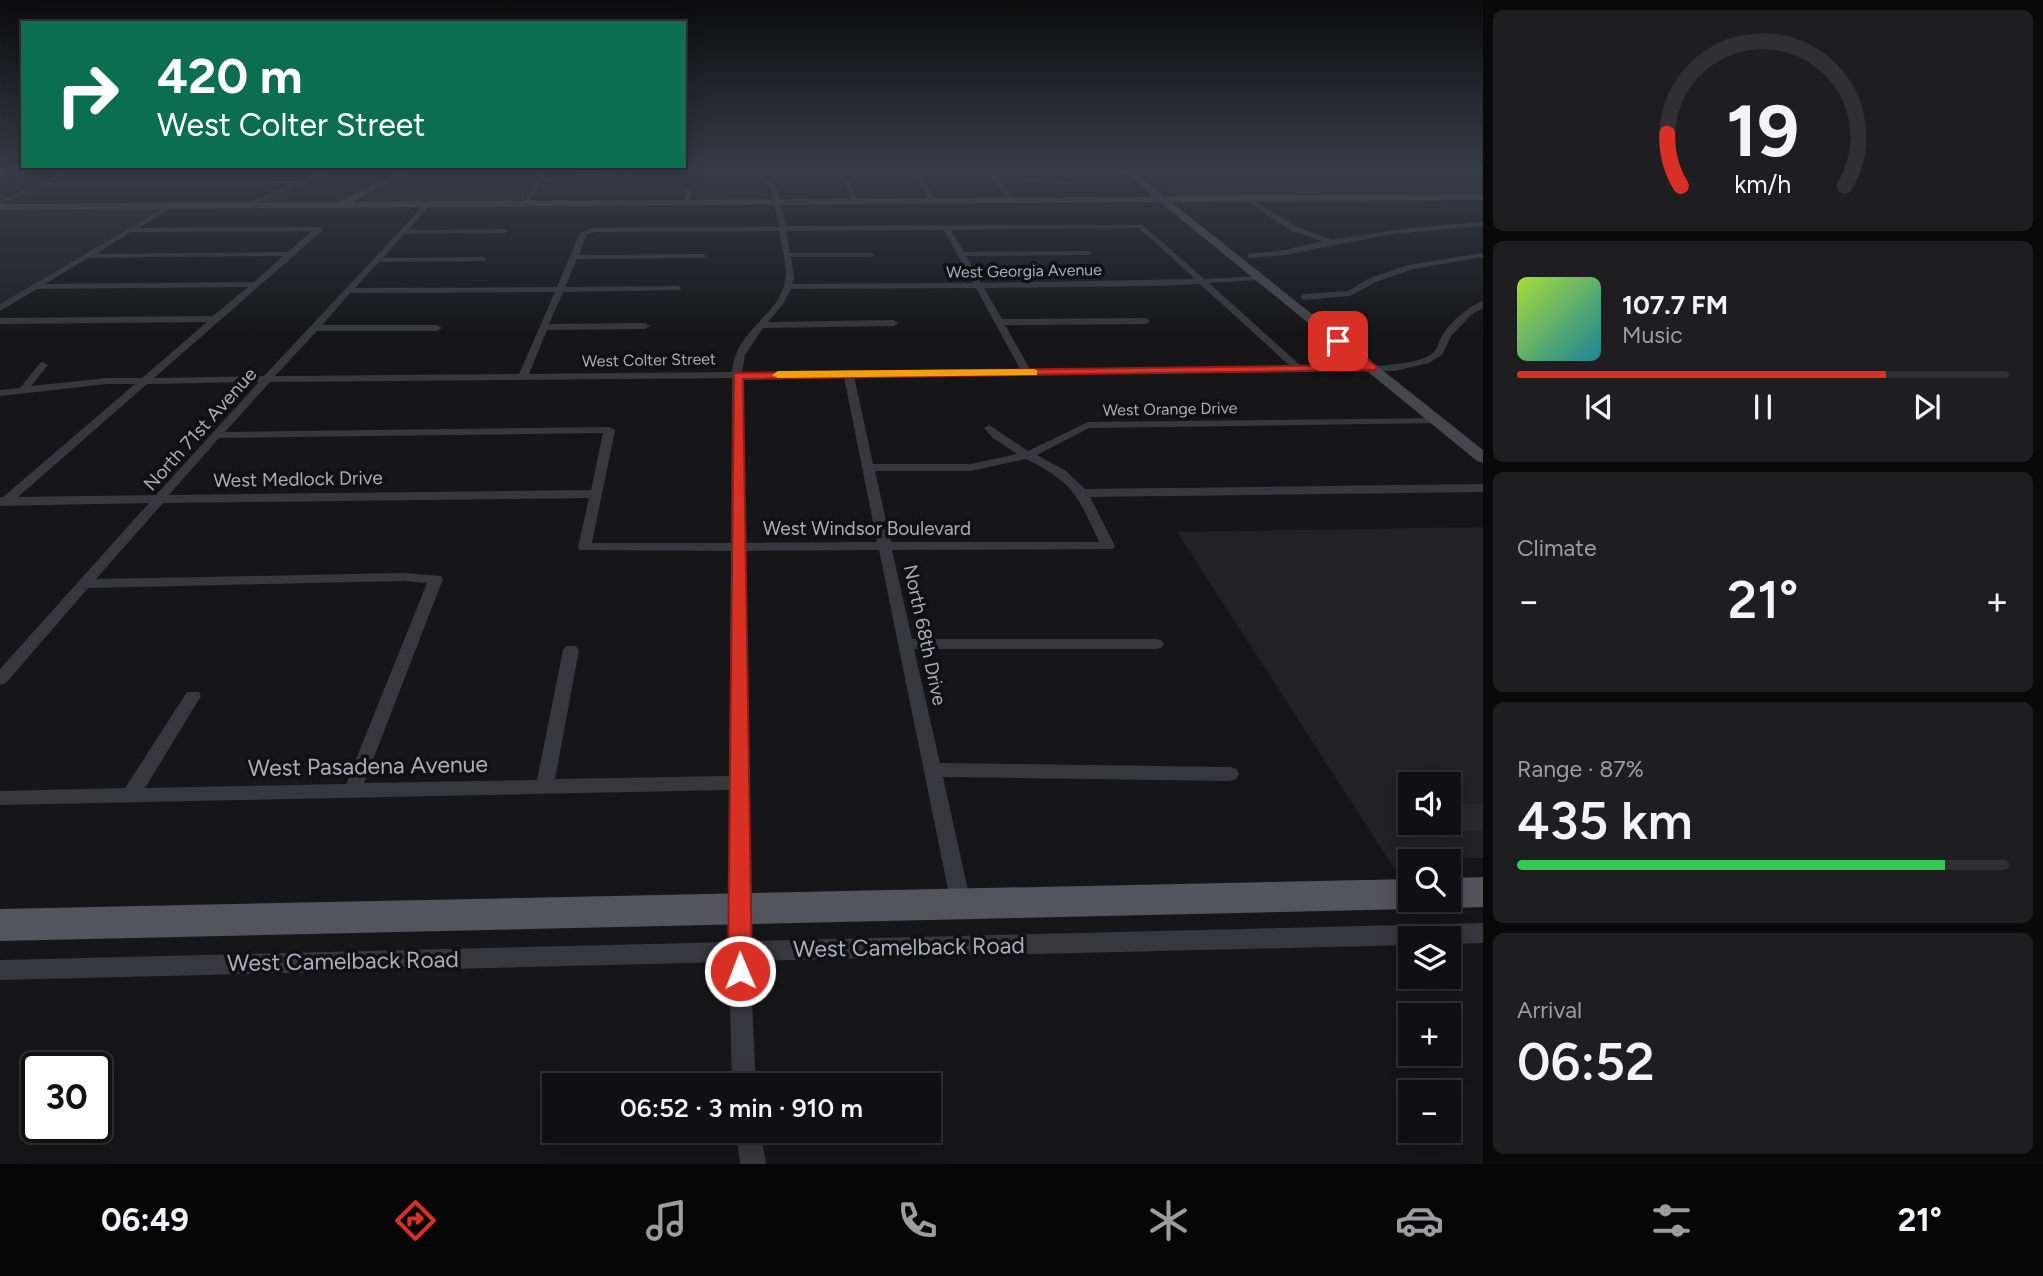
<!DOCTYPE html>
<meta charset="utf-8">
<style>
:root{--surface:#101012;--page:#1e1e20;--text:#f1f3f6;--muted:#9c9d9f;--line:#303032;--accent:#d93025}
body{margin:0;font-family:Figtree,sans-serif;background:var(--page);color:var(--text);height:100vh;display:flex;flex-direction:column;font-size:26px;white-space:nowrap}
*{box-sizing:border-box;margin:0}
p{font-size:23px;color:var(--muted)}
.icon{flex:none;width:38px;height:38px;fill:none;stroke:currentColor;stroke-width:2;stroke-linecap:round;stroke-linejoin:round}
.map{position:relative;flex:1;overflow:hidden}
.drawer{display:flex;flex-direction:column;gap:10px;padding:10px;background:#09090a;width:560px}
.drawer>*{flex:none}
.banner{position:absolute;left:21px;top:21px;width:665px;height:147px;border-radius:0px;box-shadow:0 4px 18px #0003,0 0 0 2px var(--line);background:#0b6e4f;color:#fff;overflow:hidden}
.fabs{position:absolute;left:1398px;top:772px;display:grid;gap:14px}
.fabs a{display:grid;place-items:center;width:63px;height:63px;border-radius:0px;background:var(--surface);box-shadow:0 4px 18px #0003,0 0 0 2px var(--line);font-size:35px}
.speed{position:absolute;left:21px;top:1052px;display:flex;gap:14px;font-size:35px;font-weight:700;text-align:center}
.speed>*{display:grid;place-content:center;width:91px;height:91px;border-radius:50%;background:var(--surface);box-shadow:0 4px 18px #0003,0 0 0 2px var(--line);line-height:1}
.speed .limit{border:4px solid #111;border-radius:10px;background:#fff;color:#111}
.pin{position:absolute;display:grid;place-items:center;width:60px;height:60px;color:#fff;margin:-30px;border-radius:14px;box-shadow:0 4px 10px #0006}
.me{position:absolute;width:77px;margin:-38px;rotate:359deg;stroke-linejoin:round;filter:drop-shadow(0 0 5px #0008)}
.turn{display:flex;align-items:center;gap:24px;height:147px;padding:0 21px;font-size:32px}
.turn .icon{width:91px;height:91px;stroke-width:2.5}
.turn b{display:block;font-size:49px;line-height:60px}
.big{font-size:52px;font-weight:600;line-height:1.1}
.drawer .widget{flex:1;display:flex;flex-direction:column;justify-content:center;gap:10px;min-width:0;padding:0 24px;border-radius:10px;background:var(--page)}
.drawer .dial{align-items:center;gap:0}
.dial svg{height:182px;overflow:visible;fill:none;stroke:var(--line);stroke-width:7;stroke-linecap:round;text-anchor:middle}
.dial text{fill:var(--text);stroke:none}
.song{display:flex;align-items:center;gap:21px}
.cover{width:84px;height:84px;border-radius:10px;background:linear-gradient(135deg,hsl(80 70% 55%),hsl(190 70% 35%))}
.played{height:7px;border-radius:4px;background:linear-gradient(90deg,var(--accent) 75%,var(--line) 75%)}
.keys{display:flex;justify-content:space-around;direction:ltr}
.heat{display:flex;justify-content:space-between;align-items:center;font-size:38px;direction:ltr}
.charge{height:10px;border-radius:5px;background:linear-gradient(90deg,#34c759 87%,var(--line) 0)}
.trip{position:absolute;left:542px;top:1073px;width:399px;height:70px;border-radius:0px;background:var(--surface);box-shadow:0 4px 18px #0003,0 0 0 2px var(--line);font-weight:600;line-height:70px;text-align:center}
.tab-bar{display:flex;height:112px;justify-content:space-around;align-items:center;background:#060607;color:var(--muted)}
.tab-bar .icon{width:49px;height:49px}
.tab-bar .on{color:var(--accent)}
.tab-bar b{font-size:32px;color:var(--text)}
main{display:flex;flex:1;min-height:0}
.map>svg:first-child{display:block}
.built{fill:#222225;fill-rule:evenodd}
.green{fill:#1c231d}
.building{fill:#29292c}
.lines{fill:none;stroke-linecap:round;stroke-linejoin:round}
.street{fill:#37383d;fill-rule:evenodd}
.secondary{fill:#45474d;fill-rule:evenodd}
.primary{fill:#53555c;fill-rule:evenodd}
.route{fill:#d93025;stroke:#8d1f18;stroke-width:2}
.slow{fill:#f59e0b}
.labels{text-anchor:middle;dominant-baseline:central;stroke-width:7;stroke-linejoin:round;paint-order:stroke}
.far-street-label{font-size:16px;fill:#a8adb8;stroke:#111113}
.street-label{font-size:19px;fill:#a8adb8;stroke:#111113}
.near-street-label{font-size:23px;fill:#a8adb8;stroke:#111113}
</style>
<main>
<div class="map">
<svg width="1483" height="1164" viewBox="0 0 1483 1164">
<rect width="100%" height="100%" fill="#161618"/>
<g class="built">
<path d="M1138,172H1433L1483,192V195L1174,196L1165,193Z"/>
<path d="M136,209H159L0,304V210Z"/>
<path d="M1483,527V858L1421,859L1394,868L1177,532ZM1410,784H1449V822H1410Z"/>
</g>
<g class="green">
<path d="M412,172H535L532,183L520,201L355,202Z"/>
<path d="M1433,172H1483V192Z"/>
</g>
<rect class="building" x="1449" y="804" width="34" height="27"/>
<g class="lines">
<g class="street">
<path d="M62,172H70L50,182L299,181L321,172H330L248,207L246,204L291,185L42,186L0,205V201Z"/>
<path d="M536,172H542V177L649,172L541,181L528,204H524L536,179Z"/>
<path d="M756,172H763L777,188L786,226L1143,225L1204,279L1262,276V280H1259L1209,283L1301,366C1329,366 1418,371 1435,351C1438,347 1439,340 1442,336C1450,322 1468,307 1483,301V308L1472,314L1451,336L1442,355L1429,363L1395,371L854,376L873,464H971L1017,454L993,438L984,428L989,425L1028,451L1088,422L1438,418L1442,419V423L1089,428L1037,455L1066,471L1085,489L1483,484V492L1090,497L1115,546L1113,549L892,550L912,639H1156L1161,640L1164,644L1161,648L1156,649H914L940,763L1230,767L1236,769L1239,774L1236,779L1230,781L943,777L971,904L968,911L961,913L954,911L951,904L879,550L744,551L750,941L1483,923V943L1449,944V938H1410V945L750,961L756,1085H732L729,962L0,980V960L729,942V790L0,805V791L125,788L187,692H199L201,696L145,788L346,784L427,583L404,581L88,588L6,683L0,685V669L149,503L0,506V497H3L135,384H107L0,396V390L20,388L40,363L43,362L48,365L31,386L107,378H142L207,322L0,324V318L213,316L248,287L37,289L0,311V304L170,204L172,207L139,228L322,227V231L154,378L264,376L426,203L431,204L408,230L504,229L508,231L504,233L404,234L383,258L483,257L487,259L483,261L379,262L355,288L557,287L580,233L592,228L779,227L771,189ZM1139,228L1195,279L981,283L966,256L1088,255L1092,253L1088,251L964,252L951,230ZM944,230L973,283L792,284L794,278L791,257H871L875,255L871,253H790L786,231ZM312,231L288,252L96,254L131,232ZM779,231C781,246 788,265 785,280C781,315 735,329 732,372L529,374L547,330L645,329L650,326L645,323L549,324L563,292L678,290L682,288L678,286L565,287L577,259L703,258L707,256L703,254L579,255L587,234L595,232ZM283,256L254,282L45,284L88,258ZM1200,284L1290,366L1030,369L1005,325L1146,324L1150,321L1146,318L1002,319L984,288L1156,286ZM976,288L1020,369L742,372L745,355L763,328L894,326L898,323L894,320L768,322L783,304L791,289ZM555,292L519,374L275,376L317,331H437L442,328L437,325H322L350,293ZM844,377L877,542L744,543L742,378ZM732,378L731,543H592L615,430L609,427L225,432L270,382ZM259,382L156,495L18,497L147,384ZM603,433L591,490L169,495L219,438ZM1026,459C1074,483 1078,496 1099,542H891L875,471H971ZM589,498L578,547L580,550L731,551L729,776L555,779L579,650L576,646H566L563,650L537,780L364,783L443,579L441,576L404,573L96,579L163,503Z"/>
<path d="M914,172H920L936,202H932Z"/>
<path d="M992,174L996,177L1085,183L1082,185L999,181L1014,200L1011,202L989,176Z"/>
<path d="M844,180L849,181L858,202L853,201Z"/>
<path d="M689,188L692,190L690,202L687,204L684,202L686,190Z"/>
<path d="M1245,198H1249L1297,227L1332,240L1409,228L1483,222V226L1391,234L1285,255L1251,258H1248V254L1285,250L1323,241L1291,231L1245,200Z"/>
<path d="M1483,253V257L1413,269L1376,282L1350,296L1304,300L1300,297L1304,294L1348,291L1370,278L1408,265Z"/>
<path d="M736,1130H760L766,1164H740Z"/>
</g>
<path class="secondary" d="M398,172H409L352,202L1154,197L1125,172H1134L1165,196L1483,194V200L1171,202L1483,450V463L1477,461L1160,202L0,210V204L338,202Z"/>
<g class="primary">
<path d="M1483,877V907L1449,908L1437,903L1436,900H1449V878Z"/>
<path d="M1410,879V900H1424L1422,904L1410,909L0,941V909Z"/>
</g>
</g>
<linearGradient id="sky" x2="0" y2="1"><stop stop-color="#0c0c0d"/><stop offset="0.51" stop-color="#363c48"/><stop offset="1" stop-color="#363c48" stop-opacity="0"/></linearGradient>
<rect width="1483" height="335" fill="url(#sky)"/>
<path class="route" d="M1334,338H1342L1376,366V370L743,379L752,971L749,979L740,983L731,979L728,971L734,373L1361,365L1334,343Z"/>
<path class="slow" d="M1033,369L1037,370V375L778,378L772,375L778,371Z"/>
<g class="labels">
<g class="far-street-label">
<text transform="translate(1024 271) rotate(-1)">West Georgia Avenue</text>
<text transform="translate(649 360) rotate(-1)">West Colter Street</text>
<text transform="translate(1170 409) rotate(-1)">West Orange Drive</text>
</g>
<g class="street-label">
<text transform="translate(200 429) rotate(-48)">North 71st Avenue</text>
<text transform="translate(298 479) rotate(-1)">West Medlock Drive</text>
<text x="867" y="528">West Windsor Boulevard</text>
<text transform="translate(925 635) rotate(78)">North 68th Drive</text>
</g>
<g class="near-street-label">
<text transform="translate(368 766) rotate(-1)">West Pasadena Avenue</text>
<text transform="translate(909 947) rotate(-1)">West Camelback Road</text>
<text transform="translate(343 961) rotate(-1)">West Camelback Road</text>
</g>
</g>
</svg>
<div class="fabs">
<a><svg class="icon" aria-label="sound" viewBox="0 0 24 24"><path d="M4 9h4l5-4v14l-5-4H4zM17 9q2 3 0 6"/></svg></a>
<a><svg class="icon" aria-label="search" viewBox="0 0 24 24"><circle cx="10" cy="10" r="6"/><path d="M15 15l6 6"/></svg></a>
<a><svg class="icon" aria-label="layers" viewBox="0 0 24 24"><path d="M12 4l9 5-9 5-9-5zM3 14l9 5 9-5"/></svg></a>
<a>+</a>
<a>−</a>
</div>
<div class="speed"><div class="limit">30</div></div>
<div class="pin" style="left:1338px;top:341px;background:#d93025"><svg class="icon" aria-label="arrive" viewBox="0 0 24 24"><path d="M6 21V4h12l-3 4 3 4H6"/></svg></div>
<svg class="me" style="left:740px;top:971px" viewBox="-20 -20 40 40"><circle r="17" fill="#d93025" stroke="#fff" stroke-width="3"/><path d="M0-11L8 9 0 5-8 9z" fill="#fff"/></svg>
<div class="trip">06:52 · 3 min · 910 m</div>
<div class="banner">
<div class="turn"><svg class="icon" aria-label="right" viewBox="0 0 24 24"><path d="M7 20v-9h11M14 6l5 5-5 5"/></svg><div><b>420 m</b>West Colter Street</div></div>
</div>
</div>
<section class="drawer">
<div class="widget dial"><svg viewBox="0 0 100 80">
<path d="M14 69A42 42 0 1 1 86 69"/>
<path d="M14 69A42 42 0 0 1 8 46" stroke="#d93025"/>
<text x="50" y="56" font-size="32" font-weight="700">19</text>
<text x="50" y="72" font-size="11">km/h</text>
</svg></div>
<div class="widget">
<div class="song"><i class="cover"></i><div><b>107.7 FM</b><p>Music</p></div></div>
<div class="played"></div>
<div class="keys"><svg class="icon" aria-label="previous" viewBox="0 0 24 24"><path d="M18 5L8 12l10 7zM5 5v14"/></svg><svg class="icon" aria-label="pause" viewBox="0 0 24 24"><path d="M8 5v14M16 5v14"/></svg><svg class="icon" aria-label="next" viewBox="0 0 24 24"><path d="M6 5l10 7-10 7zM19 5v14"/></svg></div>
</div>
<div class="widget"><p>Climate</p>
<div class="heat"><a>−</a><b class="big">21°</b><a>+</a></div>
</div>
<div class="widget"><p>Range · 87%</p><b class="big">435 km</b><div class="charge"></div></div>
<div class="widget"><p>Arrival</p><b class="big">06:52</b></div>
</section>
</main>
<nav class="tab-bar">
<b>06:49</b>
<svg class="icon on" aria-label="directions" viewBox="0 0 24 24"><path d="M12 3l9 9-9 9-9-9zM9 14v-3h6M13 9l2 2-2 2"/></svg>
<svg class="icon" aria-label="music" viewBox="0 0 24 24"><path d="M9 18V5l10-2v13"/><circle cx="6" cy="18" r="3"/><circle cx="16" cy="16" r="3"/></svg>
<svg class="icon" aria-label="phone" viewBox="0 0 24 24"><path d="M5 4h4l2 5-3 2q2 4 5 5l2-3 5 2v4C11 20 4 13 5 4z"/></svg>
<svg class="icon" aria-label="climate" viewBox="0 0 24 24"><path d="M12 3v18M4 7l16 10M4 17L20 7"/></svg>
<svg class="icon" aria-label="car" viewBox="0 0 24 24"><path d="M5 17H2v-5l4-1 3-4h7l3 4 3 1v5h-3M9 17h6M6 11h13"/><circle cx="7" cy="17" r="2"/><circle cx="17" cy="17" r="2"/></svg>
<svg class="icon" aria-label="filters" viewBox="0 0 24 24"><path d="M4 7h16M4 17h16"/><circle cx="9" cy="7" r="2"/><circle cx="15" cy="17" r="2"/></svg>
<b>21°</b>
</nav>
